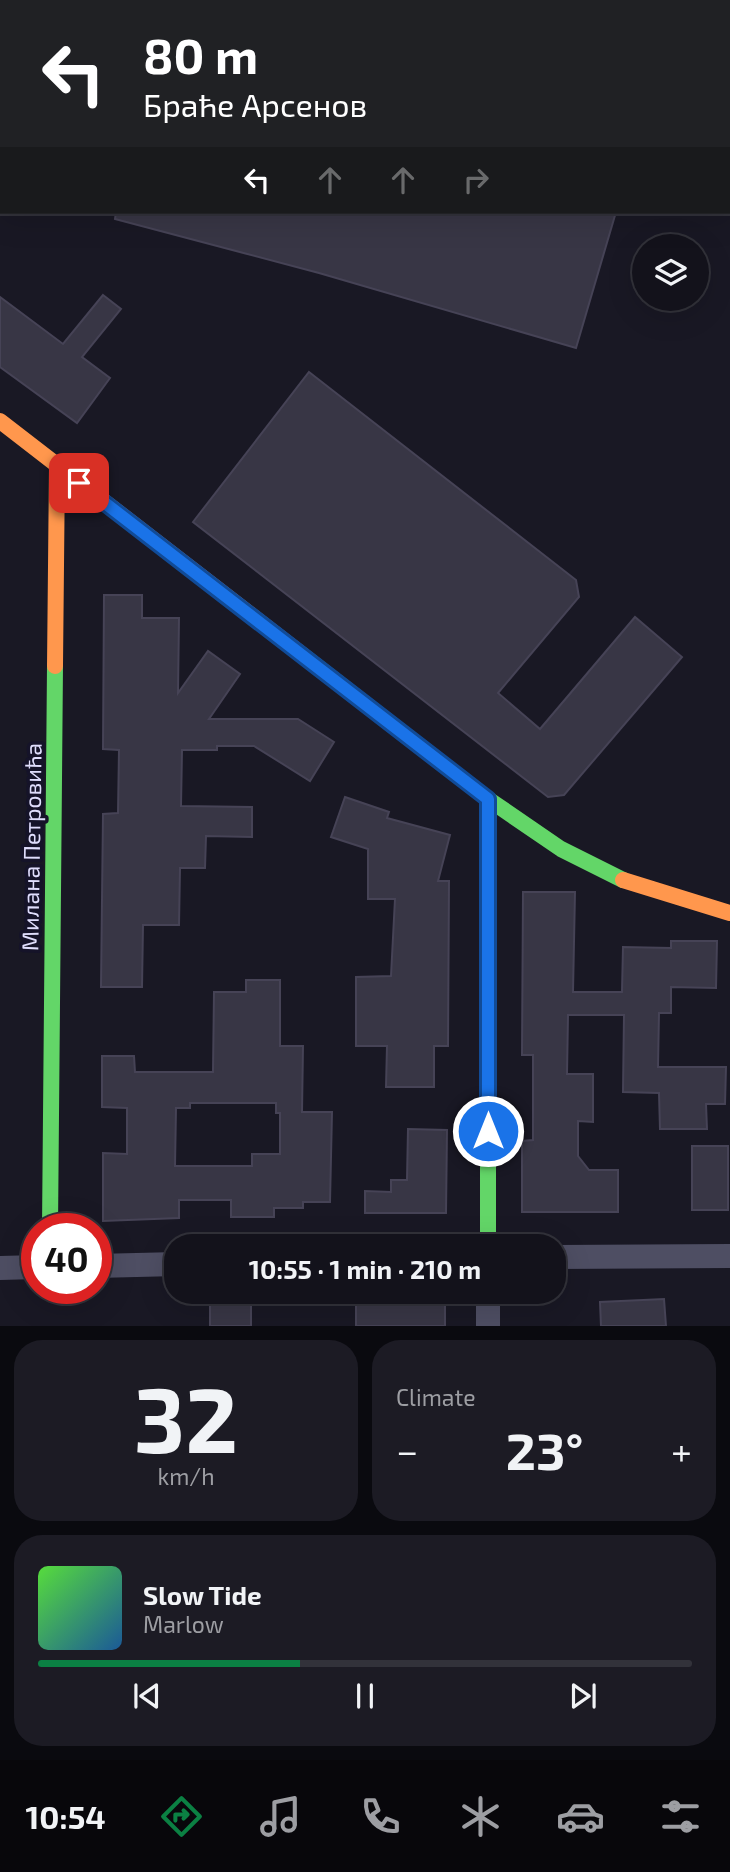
<!DOCTYPE html>
<meta charset="utf-8">
<style>
:root{--surface:#13121b;--page:#1c1b24;--text:#f1f3f6;--muted:#9d9ea3;--line:#32323a;--accent:#0b8043}
body{margin:0;font-family:"Exo 2",sans-serif;background:var(--page);color:var(--text);height:100vh;display:flex;flex-direction:column;font-size:26px;white-space:nowrap}
*{box-sizing:border-box;margin:0}
p{font-size:23px;color:var(--muted)}
.icon{flex:none;width:38px;height:38px;fill:none;stroke:currentColor;stroke-width:2;stroke-linecap:round;stroke-linejoin:round}
.map{position:relative;height:1326px;overflow:hidden}
.side{display:flex;flex-direction:column;gap:14px;padding:14px;background:#0a0a0f;flex:1}
.side>*{flex:none}
.top-card{position:absolute;left:0px;top:0px;width:732px;height:214px;box-shadow:0 7px 28px #0002,0 0 0 2px var(--line);background:#202124;color:#fff;overflow:hidden}
.tools{position:absolute;left:632px;top:234px;display:grid;gap:14px}
.tools a{display:grid;place-items:center;width:77px;height:77px;border-radius:50%;background:var(--surface);box-shadow:0 7px 28px #0002,0 0 0 2px var(--line);font-size:35px}
.speed{position:absolute;left:21px;top:1213px;display:flex;gap:14px;font-size:35px;font-weight:700;text-align:center}
.speed>*{display:grid;place-content:center;width:91px;height:91px;border-radius:50%;background:var(--surface);box-shadow:0 7px 28px #0002,0 0 0 2px var(--line);line-height:1}
.speed .limit{border:10px solid #d22;background:#fff;color:#111}
.pin{position:absolute;display:grid;place-items:center;width:60px;height:60px;color:#fff;margin:-30px;border-radius:14px;box-shadow:0 4px 10px #0006}
.me{position:absolute;width:77px;margin:-38px;rotate:0deg;stroke-linejoin:round;filter:drop-shadow(0 0 5px #0008)}
.turn{display:flex;align-items:center;gap:24px;height:147px;padding:0 28px;font-size:32px}
.turn .icon{width:91px;height:91px;stroke-width:2.5}
.turn b{display:block;font-size:49px;line-height:60px}
.lanes{display:flex;align-items:center;height:66px;padding:0 28px;background:#0003;justify-content:center;gap:35px;direction:ltr}
.lanes .off{opacity:.35}
.big{font-size:52px;font-weight:700;line-height:1.1}
.side .tile{flex:1;display:flex;flex-direction:column;justify-content:center;gap:10px;min-width:0;padding:0 24px;border-radius:28px;background:var(--page)}
.side .dial{align-items:center;gap:0}
.dial b{font-size:91px;line-height:1}
.song{display:flex;align-items:center;gap:21px}
.cover{width:84px;height:84px;border-radius:10px;background:linear-gradient(135deg,hsl(110 70% 55%),hsl(210 70% 35%))}
.played{height:7px;border-radius:4px;background:linear-gradient(90deg,var(--accent) 40%,var(--line) 40%)}
.keys{display:flex;justify-content:space-around;direction:ltr}
.heat{display:flex;justify-content:space-between;align-items:center;font-size:38px;direction:ltr}
.side .tiles{flex:1;display:grid;gap:14px;grid-template-columns:1fr 1fr}
.tile:last-child{grid-column:span 2}
.trip{position:absolute;left:164px;top:1234px;width:402px;height:70px;border-radius:28px;background:var(--surface);box-shadow:0 7px 28px #0002,0 0 0 2px var(--line);font-weight:700;line-height:70px;text-align:center}
.tabs{display:flex;height:112px;justify-content:space-around;align-items:center;background:#08070b;color:var(--muted)}
.tabs .icon{width:49px;height:49px}
.tabs .on{color:var(--accent)}
.tabs b{font-size:32px;color:var(--text)}
.map>svg:first-child{display:block}
.building{fill:#383645;stroke:#464356;stroke-width:2;fill-rule:evenodd}
.lines{fill:none;stroke-linecap:round;stroke-linejoin:round}
.street{stroke:#4e4e63;stroke-width:24}
.fast{stroke:#63d668;stroke-width:16}
.slow{stroke:#ff974d;stroke-width:16}
.rail{stroke:#485c6a;stroke-width:5;stroke-dasharray:10 9;stroke-linecap:butt}
.route-casing{stroke:#114b97;stroke-width:18}
.route{stroke:#1a73e8;stroke-width:12}
.labels{text-anchor:middle;dominant-baseline:central;stroke-width:7;stroke-linejoin:round;paint-order:stroke}
.street-label{font-size:23px;fill:#dfddfc;stroke:#151329}
</style>
<div class="map">
<svg width="730" height="1326" viewBox="0 0 730 1326">
<rect width="100%" height="100%" fill="#191824"/>
<g class="building">
<path d="M116,212H616L576,348L319,273L115,219Z"/>
<path d="M103,295L121,309L82,357L110,378L77,423L0,367V297L63,344Z"/>
<path d="M309,372L576,580L579,597L498,693L540,729L635,617L682,657L564,795L548,797L193,522Z"/>
<path d="M104,595H142V618H179L178,693L208,651L240,674L209,719H298L334,742L310,781L254,746H217V750H182L181,806L252,807V837L206,836L205,868H180L179,925H143L142,987H101L103,814L118,813L119,750L103,749Z"/>
<path d="M345,797L389,812L387,818L450,835L438,881H449L448,1046H434V1087H386L387,1046H356V977L391,976L395,899H368V849L331,837Z"/>
<path d="M523,892H575L573,992H622L623,947L671,948V941H717L716,988L671,987V1013H659L658,1067H726L725,1104H706L707,1129H660L659,1093L623,1092L624,1015H568L567,1074H593V1122L578,1121V1156L589,1170H618V1212H522V1141L533,1140V1055H522Z"/>
<path d="M246,980H280V1046H303L302,1112H332L330,1202H303V1208H274V1217H231V1200H179V1218L103,1221V1153L127,1154V1108L102,1107V1056H134L135,1072H213L214,992H246ZM190,1103H276V1113H280V1154H252V1166H175L176,1108H190Z"/>
<path d="M408,1129L447,1130L446,1213H365V1191L391,1192V1180H407Z"/>
<rect x="692" y="1146" width="36" height="64"/>
<path d="M664,1299L666,1326H601L600,1302Z"/>
<path d="M445,1303V1326H356V1304Z"/>
<rect x="210" y="1305" width="41" height="21"/>
</g>
<g class="lines">
<g class="street">
<path d="M555,1257L730,1256"/>
<path d="M96,1266L177,1264"/>
<path d="M0,1268L37,1267"/>
<path d="M488,1292V1326"/>
</g>
<g class="fast">
<path d="M304,656L488,799L561,849L623,880"/>
<path d="M488,799V1246"/>
<path d="M50,1228L55,666"/>
</g>
<g class="slow">
<path d="M0,421L304,656"/>
<path d="M55,666L57,466"/>
<path d="M623,880L730,913"/>
</g>
<g class="rail">
<path d="M20,0L26,2"/>
<path d="M169,0L175,2"/>
<path d="M579,0L585,2"/>
</g>
</g>
<g class="lines">
<defs>
<path id="route" d="M79,483L488,799V1131"/>
</defs>
<use href="#route" class="route-casing"/>
<use href="#route" class="route"/>
</g>
<g class="labels">
<g class="street-label">
<text transform="translate(31 847) rotate(-89)">Милана Петровића</text>
</g>
</g>
</svg>
<div class="tools">
<a><svg class="icon" aria-label="layers" viewBox="0 0 24 24"><path d="M12 4l9 5-9 5-9-5zM3 14l9 5 9-5"/></svg></a>
</div>
<div class="speed"><div class="limit">40</div></div>
<div class="pin" style="left:79px;top:483px;background:#d93025"><svg class="icon" aria-label="arrive" viewBox="0 0 24 24"><path d="M6 21V4h12l-3 4 3 4H6"/></svg></div>
<svg class="me" style="left:488px;top:1131px" viewBox="-20 -20 40 40"><circle r="17" fill="#1a73e8" stroke="#fff" stroke-width="3"/><path d="M0-11L8 9 0 5-8 9z" fill="#fff"/></svg>
<div class="trip">10:55 · 1 min · 210 m</div>
<div class="top-card">
<div class="turn"><svg class="icon" aria-label="left" viewBox="0 0 24 24"><path d="M17 20v-9H6M10 6l-5 5 5 5"/></svg><div><b>80 m</b>Браће Арсенов</div></div>
<div class="lanes"><svg class="icon" aria-label="left" viewBox="0 0 24 24"><path d="M17 20v-9H6M10 6l-5 5 5 5"/></svg><svg class="icon off" aria-label="ahead" viewBox="0 0 24 24"><path d="M12 20V5M6 11l6-6 6 6"/></svg><svg class="icon off" aria-label="ahead" viewBox="0 0 24 24"><path d="M12 20V5M6 11l6-6 6 6"/></svg><svg class="icon off" aria-label="right" viewBox="0 0 24 24"><path d="M7 20v-9h11M14 6l5 5-5 5"/></svg></div>
</div>
</div>
<section class="side">
<div class="tiles">
<div class="tile dial"><b>32</b><p>km/h</p></div>
<div class="tile"><p>Climate</p>
<div class="heat"><a>−</a><b class="big">23°</b><a>+</a></div>
</div>
<div class="tile">
<div class="song"><i class="cover"></i><div><b>Slow Tide</b><p>Marlow</p></div></div>
<div class="played"></div>
<div class="keys"><svg class="icon" aria-label="previous" viewBox="0 0 24 24"><path d="M18 5L8 12l10 7zM5 5v14"/></svg><svg class="icon" aria-label="pause" viewBox="0 0 24 24"><path d="M8 5v14M16 5v14"/></svg><svg class="icon" aria-label="next" viewBox="0 0 24 24"><path d="M6 5l10 7-10 7zM19 5v14"/></svg></div>
</div>
</div>
</section>
<nav class="tabs">
<b>10:54</b>
<svg class="icon on" aria-label="directions" viewBox="0 0 24 24"><path d="M12 3l9 9-9 9-9-9zM9 14v-3h6M13 9l2 2-2 2"/></svg>
<svg class="icon" aria-label="music" viewBox="0 0 24 24"><path d="M9 18V5l10-2v13"/><circle cx="6" cy="18" r="3"/><circle cx="16" cy="16" r="3"/></svg>
<svg class="icon" aria-label="phone" viewBox="0 0 24 24"><path d="M5 4h4l2 5-3 2q2 4 5 5l2-3 5 2v4C11 20 4 13 5 4z"/></svg>
<svg class="icon" aria-label="climate" viewBox="0 0 24 24"><path d="M12 3v18M4 7l16 10M4 17L20 7"/></svg>
<svg class="icon" aria-label="car" viewBox="0 0 24 24"><path d="M5 17H2v-5l4-1 3-4h7l3 4 3 1v5h-3M9 17h6M6 11h13"/><circle cx="7" cy="17" r="2"/><circle cx="17" cy="17" r="2"/></svg>
<svg class="icon" aria-label="filters" viewBox="0 0 24 24"><path d="M4 7h16M4 17h16"/><circle cx="9" cy="7" r="2"/><circle cx="15" cy="17" r="2"/></svg>
</nav>
